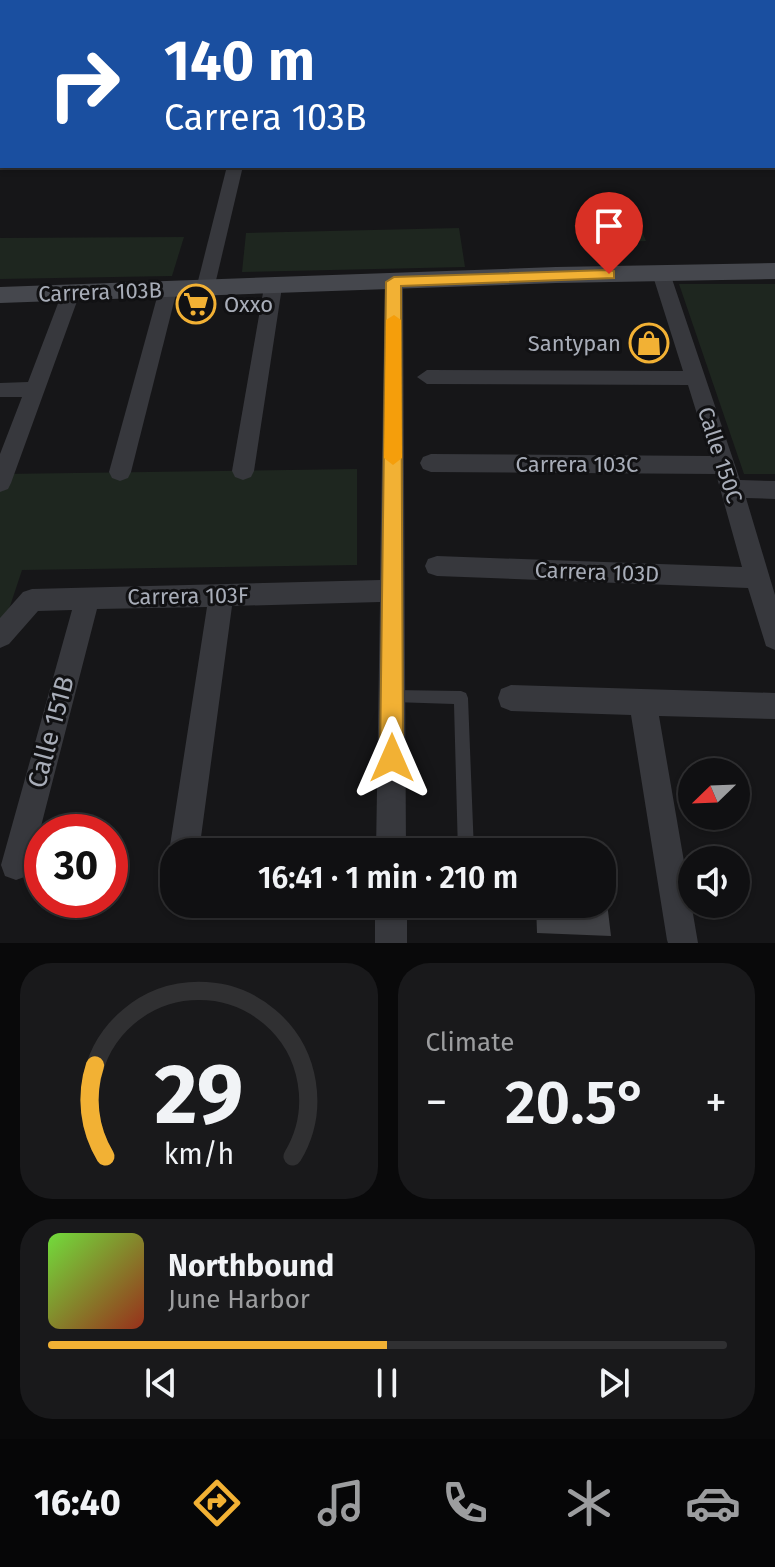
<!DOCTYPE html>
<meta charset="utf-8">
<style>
:root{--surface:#101012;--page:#19191b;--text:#f1f3f6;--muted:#9c9d9f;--line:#303032;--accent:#f2b134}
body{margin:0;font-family:"Fira Sans",sans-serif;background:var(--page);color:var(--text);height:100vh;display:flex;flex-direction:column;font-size:30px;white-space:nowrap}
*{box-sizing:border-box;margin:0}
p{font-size:26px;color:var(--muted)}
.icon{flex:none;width:44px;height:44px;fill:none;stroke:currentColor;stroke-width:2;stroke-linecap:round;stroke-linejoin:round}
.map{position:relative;height:943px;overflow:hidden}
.details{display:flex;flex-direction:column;gap:20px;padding:20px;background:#09090a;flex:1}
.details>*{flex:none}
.top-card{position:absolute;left:0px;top:0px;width:776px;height:168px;box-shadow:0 2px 6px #0004,0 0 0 2px var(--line);background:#1a4fa0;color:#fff;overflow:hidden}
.needle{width:52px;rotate:247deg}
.buttons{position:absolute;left:678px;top:758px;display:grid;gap:16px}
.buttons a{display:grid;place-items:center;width:72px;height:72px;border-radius:50%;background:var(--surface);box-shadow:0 2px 6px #0004,0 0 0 2px var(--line);font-size:40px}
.speed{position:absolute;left:24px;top:814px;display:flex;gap:16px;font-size:40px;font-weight:700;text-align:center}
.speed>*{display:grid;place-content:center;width:104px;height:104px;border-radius:50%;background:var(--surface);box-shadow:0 2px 6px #0004,0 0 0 2px var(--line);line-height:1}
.speed .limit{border:12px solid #d22;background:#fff;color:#111}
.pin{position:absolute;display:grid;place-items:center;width:68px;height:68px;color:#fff;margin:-82px -34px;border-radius:50% 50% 50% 0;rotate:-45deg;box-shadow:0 0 8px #0007}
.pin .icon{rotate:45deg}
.me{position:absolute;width:88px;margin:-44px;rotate:0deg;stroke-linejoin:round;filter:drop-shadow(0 0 6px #0008)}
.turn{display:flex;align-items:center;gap:28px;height:168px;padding:0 32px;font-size:36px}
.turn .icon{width:104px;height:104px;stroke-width:2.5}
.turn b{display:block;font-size:56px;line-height:68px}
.big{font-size:60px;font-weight:600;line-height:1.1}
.details .tile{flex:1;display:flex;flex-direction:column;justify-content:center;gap:12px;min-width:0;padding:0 28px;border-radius:32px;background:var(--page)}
.details .dial{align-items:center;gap:0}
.dial svg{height:208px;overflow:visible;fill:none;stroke:var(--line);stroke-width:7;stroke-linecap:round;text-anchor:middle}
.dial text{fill:var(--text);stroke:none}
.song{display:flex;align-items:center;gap:24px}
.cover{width:96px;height:96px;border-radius:12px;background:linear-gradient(135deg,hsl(100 70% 55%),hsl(10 70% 35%))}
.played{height:8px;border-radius:4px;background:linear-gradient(90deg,var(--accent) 50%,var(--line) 50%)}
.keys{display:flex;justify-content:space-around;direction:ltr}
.heat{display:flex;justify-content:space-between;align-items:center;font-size:44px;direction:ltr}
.details .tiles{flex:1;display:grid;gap:20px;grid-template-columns:1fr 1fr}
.tile:last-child{grid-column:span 2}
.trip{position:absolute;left:160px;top:838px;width:456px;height:80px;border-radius:32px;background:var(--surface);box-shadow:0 2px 6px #0004,0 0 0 2px var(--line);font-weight:600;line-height:80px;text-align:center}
.tab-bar{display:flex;height:128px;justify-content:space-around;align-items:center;background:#060607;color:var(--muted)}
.tab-bar .icon{width:56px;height:56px}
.tab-bar .active{color:var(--accent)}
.tab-bar b{font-size:36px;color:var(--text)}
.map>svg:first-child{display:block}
.green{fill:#1e261f}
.building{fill:#404145}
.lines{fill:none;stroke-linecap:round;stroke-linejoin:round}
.lane{fill:#37383d;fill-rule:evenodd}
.street{fill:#37383d;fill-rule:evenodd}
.secondary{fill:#45474d;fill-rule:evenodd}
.route{fill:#f2b134;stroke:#9d7322;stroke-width:2}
.slow{fill:#f59e0b}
.labels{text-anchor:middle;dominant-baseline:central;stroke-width:6;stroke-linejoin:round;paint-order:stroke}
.street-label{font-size:22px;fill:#a8adb8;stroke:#111113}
.poi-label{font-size:22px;fill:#a8adb8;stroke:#111113;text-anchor:start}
.near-street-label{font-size:26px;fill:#a8adb8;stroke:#111113}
</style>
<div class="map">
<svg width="775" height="943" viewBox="0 0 775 943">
<rect width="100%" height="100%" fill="#161618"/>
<g class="green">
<path d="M638,222L646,241L581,244L574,225Z"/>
<path d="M459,228L465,267L242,272L246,233Z"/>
<path d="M184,237L172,276L0,279V238Z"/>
<path d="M679,284H775V474H744Z"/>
<path d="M357,469V565L22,570L0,636V483L3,474Z"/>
</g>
<path class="building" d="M602,886H605L611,936L537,933L536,904H602Z"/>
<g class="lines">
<path class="lane" d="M393,690L461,691L466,693L468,698L474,852H458L454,704L393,702L388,701L386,696L388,691Z"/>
<g class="street">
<rect x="339" y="0" width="12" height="2"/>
<path d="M656,0H670L672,2H658Z"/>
<rect x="774" y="54" width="1" height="8"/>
<rect x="774" y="134" width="1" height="10"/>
<path d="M227,166H243L214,289L205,295L196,289Z"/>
<path d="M661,267L670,273L740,480L775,481V499L746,498L775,595V650L766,646L748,588L437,576L428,573L425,566L428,559L437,556L742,567L716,474L431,472L423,469L420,463L423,457L431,454L710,456L688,385L427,384L417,377L427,370L683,371L652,273Z"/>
<path d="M394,276L403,282L406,852H376L380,602L232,606L199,852H174V863L169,852L207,607L97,609L31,865L27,876L16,880L5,876L1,865L72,610L38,611L9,644L0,648V618L23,592L32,589L380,580L385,282Z"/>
<path d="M273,281L282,287L254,471L251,477L243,480L235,477L232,471L264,287Z"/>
<path d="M168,284L177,290L131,472L128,478L120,481L112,478L109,472L159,290Z"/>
<path d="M71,287L80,293L11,483L8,489L0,492V454L22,397H0V383L28,382L62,293Z"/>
<path d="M511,685L775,693V719L659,716L698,943H668L667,940L631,715L511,711L501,707L498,698L501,689Z"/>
<rect x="375" y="904" width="32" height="39"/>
</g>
<path class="secondary" d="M775,263V279L556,283L0,303V287L556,267Z"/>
</g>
<path class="route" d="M609,270L614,271V278L401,286L403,758L400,767L392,770L384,767L380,758L386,282L394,277Z"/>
<path class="slow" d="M394,315L401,320L402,458L393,465L384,458L386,320Z"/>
<defs>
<symbol id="supermarket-ring" viewBox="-11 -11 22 22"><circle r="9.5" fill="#111113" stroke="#f2b134" stroke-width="1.5"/><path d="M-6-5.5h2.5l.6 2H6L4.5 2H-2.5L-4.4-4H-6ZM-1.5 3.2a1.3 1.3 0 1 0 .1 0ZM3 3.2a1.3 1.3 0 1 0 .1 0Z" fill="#f2b134"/></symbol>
<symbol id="shop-ring" viewBox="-11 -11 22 22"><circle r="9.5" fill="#111113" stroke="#f2b134" stroke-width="1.5"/><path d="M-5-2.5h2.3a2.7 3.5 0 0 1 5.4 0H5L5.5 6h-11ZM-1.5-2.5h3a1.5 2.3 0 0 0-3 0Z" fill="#f2b134"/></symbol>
</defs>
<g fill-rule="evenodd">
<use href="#supermarket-ring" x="174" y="282" width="44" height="44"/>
<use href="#shop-ring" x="627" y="321" width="44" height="44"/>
</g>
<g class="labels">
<g class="street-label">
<text transform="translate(100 292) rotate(-2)">Carrera 103B</text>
<text transform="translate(720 455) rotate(72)">Calle 150C</text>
<text x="577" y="464">Carrera 103C</text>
<text transform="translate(597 572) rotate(2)">Carrera 103D</text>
<text transform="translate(188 596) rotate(-1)">Carrera 103F</text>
</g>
<g class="poi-label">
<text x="224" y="304">Oxxo</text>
<text x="621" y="343" text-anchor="end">Santypan</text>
</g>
<g class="near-street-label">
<text transform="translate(51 732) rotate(-75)">Calle 151B</text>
</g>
</g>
</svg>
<div class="buttons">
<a><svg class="needle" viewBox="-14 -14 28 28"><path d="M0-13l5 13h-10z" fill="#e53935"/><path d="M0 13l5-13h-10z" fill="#9c9d9f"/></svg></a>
<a><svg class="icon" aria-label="sound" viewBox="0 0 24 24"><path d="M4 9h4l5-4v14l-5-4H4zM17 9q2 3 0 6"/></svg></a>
</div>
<div class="speed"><div class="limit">30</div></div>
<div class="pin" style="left:609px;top:274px;background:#d93025"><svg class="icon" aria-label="arrive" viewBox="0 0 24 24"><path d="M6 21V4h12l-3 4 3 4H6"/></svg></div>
<svg class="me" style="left:392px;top:758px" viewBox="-20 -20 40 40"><path d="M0-17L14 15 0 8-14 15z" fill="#f2b134" stroke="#fff" stroke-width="4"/></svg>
<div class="trip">16:41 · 1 min · 210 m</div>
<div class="top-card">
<div class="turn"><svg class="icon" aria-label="right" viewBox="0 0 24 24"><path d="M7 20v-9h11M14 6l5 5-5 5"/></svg><div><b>140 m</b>Carrera 103B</div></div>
</div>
</div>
<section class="details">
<div class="tiles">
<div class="tile dial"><svg viewBox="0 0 100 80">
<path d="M14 69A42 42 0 1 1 86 69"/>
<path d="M14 69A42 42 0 0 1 10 34" stroke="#f2b134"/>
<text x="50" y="56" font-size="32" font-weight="700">29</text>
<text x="50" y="72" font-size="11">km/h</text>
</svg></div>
<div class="tile"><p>Climate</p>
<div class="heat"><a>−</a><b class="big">20.5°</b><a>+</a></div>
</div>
<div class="tile">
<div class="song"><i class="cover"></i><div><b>Northbound</b><p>June Harbor</p></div></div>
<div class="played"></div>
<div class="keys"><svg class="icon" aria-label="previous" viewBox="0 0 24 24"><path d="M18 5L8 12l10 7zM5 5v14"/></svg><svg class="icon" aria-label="pause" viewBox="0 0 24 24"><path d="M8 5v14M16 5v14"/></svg><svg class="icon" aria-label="next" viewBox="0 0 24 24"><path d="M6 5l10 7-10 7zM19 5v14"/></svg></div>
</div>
</div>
</section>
<nav class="tab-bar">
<b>16:40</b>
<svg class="icon active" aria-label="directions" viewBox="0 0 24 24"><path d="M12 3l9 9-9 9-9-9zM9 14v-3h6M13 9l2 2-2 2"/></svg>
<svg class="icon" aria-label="music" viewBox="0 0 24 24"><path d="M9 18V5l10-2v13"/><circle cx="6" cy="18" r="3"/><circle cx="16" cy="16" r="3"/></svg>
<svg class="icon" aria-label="phone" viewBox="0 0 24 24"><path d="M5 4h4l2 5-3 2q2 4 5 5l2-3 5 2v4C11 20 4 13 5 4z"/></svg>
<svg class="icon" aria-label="climate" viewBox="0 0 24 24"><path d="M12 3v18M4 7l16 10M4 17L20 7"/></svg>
<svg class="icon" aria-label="car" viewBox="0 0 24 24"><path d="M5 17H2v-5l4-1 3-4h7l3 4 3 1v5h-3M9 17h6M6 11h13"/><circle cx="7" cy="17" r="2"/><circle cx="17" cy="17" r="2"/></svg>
</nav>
